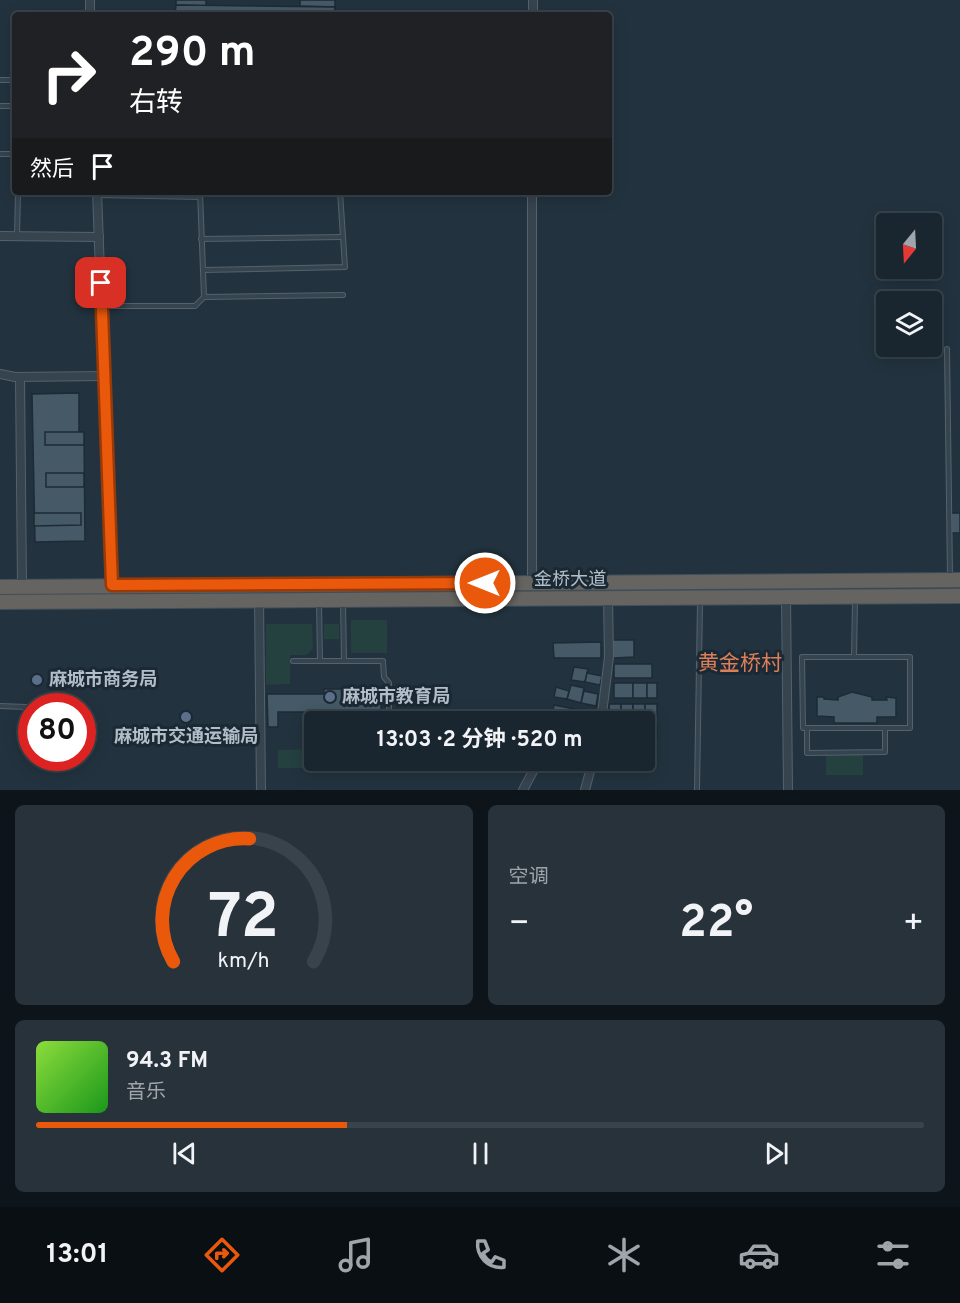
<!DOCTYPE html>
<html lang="zh">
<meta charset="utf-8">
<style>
:root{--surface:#1a262f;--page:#27323b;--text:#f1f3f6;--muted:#9fa5aa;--line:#38434b;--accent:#ea580c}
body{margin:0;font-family:Overpass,"Noto Sans SC",sans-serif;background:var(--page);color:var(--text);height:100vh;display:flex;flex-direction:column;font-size:22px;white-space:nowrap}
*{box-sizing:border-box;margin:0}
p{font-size:20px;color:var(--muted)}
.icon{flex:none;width:33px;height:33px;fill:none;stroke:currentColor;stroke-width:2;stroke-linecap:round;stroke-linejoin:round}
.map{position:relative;height:790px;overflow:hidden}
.drawer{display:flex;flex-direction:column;gap:15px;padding:15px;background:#0e151a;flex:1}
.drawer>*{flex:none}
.hud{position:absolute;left:12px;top:12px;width:600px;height:183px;border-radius:6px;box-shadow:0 3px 15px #0003,0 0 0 2px var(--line);background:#202124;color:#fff;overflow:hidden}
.needle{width:39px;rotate:198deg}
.buttons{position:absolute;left:876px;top:213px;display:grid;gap:12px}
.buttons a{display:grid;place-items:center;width:66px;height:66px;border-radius:6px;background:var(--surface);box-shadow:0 3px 15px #0003,0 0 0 2px var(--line);font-size:30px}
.speed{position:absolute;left:18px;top:693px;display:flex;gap:12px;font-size:30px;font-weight:700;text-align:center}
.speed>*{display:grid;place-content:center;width:78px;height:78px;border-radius:50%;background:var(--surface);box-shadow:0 3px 15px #0003,0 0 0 2px var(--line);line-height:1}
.speed .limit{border:9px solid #d22;background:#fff;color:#111}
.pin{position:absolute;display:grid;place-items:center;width:51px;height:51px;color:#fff;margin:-26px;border-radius:12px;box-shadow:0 3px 9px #0006}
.me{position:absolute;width:66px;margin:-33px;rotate:270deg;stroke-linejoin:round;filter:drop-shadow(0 0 4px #0008)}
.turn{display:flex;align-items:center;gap:21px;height:126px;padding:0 18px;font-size:27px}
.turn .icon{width:78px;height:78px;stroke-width:2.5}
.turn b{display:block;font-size:42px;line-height:51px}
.then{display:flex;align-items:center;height:57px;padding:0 18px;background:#0003;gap:12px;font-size:22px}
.big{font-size:45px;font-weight:700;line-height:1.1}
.drawer .widget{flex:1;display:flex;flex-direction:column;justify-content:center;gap:9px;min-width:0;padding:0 21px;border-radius:9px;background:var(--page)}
.drawer .dial{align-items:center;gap:0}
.dial svg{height:156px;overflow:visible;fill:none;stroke:var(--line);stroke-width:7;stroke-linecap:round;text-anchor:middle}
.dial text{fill:var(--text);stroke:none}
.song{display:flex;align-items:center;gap:18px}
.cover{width:72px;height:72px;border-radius:9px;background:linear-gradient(135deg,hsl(90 70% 55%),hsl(120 70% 35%))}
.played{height:6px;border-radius:3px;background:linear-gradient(90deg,var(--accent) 35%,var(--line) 35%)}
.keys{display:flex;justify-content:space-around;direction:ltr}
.heat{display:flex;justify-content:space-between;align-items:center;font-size:33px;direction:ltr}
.drawer .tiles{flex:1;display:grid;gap:15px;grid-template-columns:1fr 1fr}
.widget:last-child{grid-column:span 2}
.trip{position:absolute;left:304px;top:711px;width:351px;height:60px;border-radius:6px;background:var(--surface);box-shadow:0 3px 15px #0003,0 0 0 2px var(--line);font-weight:700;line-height:60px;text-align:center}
.menu{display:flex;height:96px;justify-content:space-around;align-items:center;background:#0a0f13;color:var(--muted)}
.menu .icon{width:42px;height:42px}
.menu .current{color:var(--accent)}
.menu b{font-size:27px;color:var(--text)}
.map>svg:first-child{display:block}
.green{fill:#24403f}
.building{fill:#465966;stroke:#1d2b36;stroke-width:1.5}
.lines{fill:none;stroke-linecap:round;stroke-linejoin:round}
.service-casing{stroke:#54626d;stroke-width:6}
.minor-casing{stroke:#54626d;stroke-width:10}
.trunk-casing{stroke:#414f5a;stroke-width:16}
.service{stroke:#36444f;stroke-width:4}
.minor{stroke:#36444f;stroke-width:8}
.trunk{stroke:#656461;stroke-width:14}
.route-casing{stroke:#983908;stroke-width:15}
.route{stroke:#ea580c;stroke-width:10}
.service-dot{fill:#5c6f8a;stroke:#1b2934;stroke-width:2}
.labels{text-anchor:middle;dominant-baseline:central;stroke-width:6;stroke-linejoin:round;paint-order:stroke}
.street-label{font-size:18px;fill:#b2bfca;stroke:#1b2934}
.poi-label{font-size:18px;font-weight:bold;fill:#b2bfca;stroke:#1b2934;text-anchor:start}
.quarter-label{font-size:21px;fill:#dd805a;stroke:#1b2934}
</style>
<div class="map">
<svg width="960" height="790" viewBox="0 0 960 790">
<rect width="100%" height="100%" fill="#22333f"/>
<g class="green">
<rect x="351" y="620" width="36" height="33"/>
<path d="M266,624H312L313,649L306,655H290V684L266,685Z"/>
<rect x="324" y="624" width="15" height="15"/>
<path d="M315,749V760L384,761V768H278V750Z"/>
<rect x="826" y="755" width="37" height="20"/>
</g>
<g class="building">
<path d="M176,0H206V6L176,5Z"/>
<path d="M300,0H335V7L300,6Z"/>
<path d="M176,5L335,7L334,15H175Z"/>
<path d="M79,393V407L33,408L32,394Z"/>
<path d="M79,393V432H84L85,541L35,542L32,394Z"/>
<rect x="45" y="432" width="39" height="13"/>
<rect x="46" y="473" width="38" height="14"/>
<path d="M34,513H81V525L34,526Z"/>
<rect x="951" y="513" width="9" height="20"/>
<path d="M612,640H634V657L613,658Z"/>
<path d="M601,642V658H554L553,643Z"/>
<rect x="614" y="664" width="38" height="14"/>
<path d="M574,667L588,669L585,682L571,680Z"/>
<path d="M587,673L602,676L600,685L585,682Z"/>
<rect x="614" y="683" width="19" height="15"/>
<rect x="633" y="683" width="14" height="15"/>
<rect x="647" y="683" width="10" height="15"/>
<path d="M571,685L584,688L581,703L567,699Z"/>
<path d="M556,687L569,691L567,699L554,697Z"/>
<path d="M324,689H344V694L381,693V712H278V727H268L267,694H324Z"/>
<path d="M584,691L598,694L596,706L581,703Z"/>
<path d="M852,692L872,697V700H887L886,697L896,698V717H877V723H834V717L817,716V697H824V699L838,700V697Z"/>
<rect x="609" y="704" width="12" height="14"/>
<rect x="621" y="704" width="12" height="14"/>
<rect x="633" y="704" width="12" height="14"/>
<rect x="645" y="704" width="12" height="14"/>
<path d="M554,705L595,713L594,722H571L552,717Z"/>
<path d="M541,711L551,713L550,722H539Z"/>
<rect x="645" y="727" width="12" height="13"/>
<path d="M645,747H657L656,761H645Z"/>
</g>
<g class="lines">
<defs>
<g id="service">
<path d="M0,80H15"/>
<path d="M0,106H15"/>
<path d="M0,154H15"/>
<path d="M98,195L200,197"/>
<path d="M17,235L18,192"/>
<path d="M201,239L343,237"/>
<path d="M203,270L345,267L340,192"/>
<path d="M204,297L343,295"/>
<path d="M102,306H195L204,297L200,192"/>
<path d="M947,349L950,576"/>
<path d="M343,601L344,661"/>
<path d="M319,602L320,661"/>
<path d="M802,657H910V728H803Z"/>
<path d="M854,657L855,601"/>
<path d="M293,661H383L384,677L389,683V722"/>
<path d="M0,706L26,707"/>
<path d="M807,728V753L885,752V728"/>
<path d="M697,790L700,602"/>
</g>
<g id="minor">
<path d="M90,0V15"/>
<path d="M533,15V0"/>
<path d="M97,192L112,585"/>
<path d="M0,236L99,237"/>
<path d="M0,374L15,377L104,376"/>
<path d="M20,377L22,586"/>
<path d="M532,582V192"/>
<path d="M786,596L788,790"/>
<path d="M259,599L261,790"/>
<path d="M601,722L609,657L608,597"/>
<path d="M523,790L539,760"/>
<path d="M585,790L593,760"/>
</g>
<g id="trunk">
<path d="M0,587L960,580"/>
<path d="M0,602L960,596"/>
</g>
</defs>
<use href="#service" class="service-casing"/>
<use href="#minor" class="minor-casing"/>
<use href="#trunk" class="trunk-casing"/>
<use href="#service" class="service"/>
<use href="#minor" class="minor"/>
<use href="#trunk" class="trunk"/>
</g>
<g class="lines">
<defs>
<path id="route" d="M101,283L112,585L485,583"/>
</defs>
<use href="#route" class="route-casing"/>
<use href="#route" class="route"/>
</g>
<g class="service-dot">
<circle cx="37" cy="680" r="6"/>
<circle cx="330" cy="697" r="6"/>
<circle cx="186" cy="717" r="6"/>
</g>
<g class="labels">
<g class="street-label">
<text x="570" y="580">金桥大道</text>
</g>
<g class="poi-label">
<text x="49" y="680">麻城市商务局</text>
<text x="342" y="697">麻城市教育局</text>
<text x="186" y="737" text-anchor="middle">麻城市交通运输局</text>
</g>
<g class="quarter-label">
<text x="740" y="664">黄金桥村</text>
</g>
</g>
</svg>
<div class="buttons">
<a><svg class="needle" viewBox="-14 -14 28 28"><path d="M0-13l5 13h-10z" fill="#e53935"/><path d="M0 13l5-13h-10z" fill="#9fa5aa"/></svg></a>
<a><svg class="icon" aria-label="layers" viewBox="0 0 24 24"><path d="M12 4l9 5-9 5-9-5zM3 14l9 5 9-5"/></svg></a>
</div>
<div class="speed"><div class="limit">80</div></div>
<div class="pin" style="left:101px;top:283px;background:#d93025"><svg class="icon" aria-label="arrive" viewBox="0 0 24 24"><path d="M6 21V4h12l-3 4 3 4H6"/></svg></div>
<svg class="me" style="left:485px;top:583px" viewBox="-20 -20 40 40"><circle r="17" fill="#ea580c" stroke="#fff" stroke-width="3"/><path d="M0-11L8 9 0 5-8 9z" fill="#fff"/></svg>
<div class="trip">13:03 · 2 分钟 · 520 m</div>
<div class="hud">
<div class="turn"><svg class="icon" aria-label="right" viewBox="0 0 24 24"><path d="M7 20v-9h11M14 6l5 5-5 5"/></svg><div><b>290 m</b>右转</div></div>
<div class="then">然后<svg class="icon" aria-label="arrive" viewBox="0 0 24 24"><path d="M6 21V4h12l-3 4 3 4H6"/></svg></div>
</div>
</div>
<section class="drawer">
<div class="tiles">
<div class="widget dial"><svg viewBox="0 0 100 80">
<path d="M14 69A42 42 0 1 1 86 69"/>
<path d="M14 69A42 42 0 0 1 53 6" stroke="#ea580c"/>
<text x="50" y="56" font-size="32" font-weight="700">72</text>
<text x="50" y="72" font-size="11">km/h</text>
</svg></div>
<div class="widget"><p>空调</p>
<div class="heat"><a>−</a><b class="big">22°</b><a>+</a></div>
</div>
<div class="widget">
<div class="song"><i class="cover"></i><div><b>94.3 FM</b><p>音乐</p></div></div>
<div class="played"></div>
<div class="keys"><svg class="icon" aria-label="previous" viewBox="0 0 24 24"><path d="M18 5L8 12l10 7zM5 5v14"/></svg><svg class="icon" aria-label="pause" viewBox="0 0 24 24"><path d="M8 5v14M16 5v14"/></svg><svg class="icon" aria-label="next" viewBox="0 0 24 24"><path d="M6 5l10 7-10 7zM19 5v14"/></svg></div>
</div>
</div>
</section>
<nav class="menu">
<b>13:01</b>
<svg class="icon current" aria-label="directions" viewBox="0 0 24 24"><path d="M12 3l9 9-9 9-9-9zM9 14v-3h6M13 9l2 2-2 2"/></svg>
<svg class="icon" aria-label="music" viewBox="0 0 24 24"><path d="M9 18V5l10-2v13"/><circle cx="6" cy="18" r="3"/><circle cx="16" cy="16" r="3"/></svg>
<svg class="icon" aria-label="phone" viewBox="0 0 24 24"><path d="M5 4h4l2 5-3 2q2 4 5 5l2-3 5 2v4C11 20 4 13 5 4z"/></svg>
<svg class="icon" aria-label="climate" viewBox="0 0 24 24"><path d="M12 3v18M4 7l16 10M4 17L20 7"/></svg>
<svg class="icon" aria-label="car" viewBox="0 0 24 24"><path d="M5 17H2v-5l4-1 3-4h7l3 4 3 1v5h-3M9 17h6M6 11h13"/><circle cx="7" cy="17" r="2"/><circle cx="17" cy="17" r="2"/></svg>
<svg class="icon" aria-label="filters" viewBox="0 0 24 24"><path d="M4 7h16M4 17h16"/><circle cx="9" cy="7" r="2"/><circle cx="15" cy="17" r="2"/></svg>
</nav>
